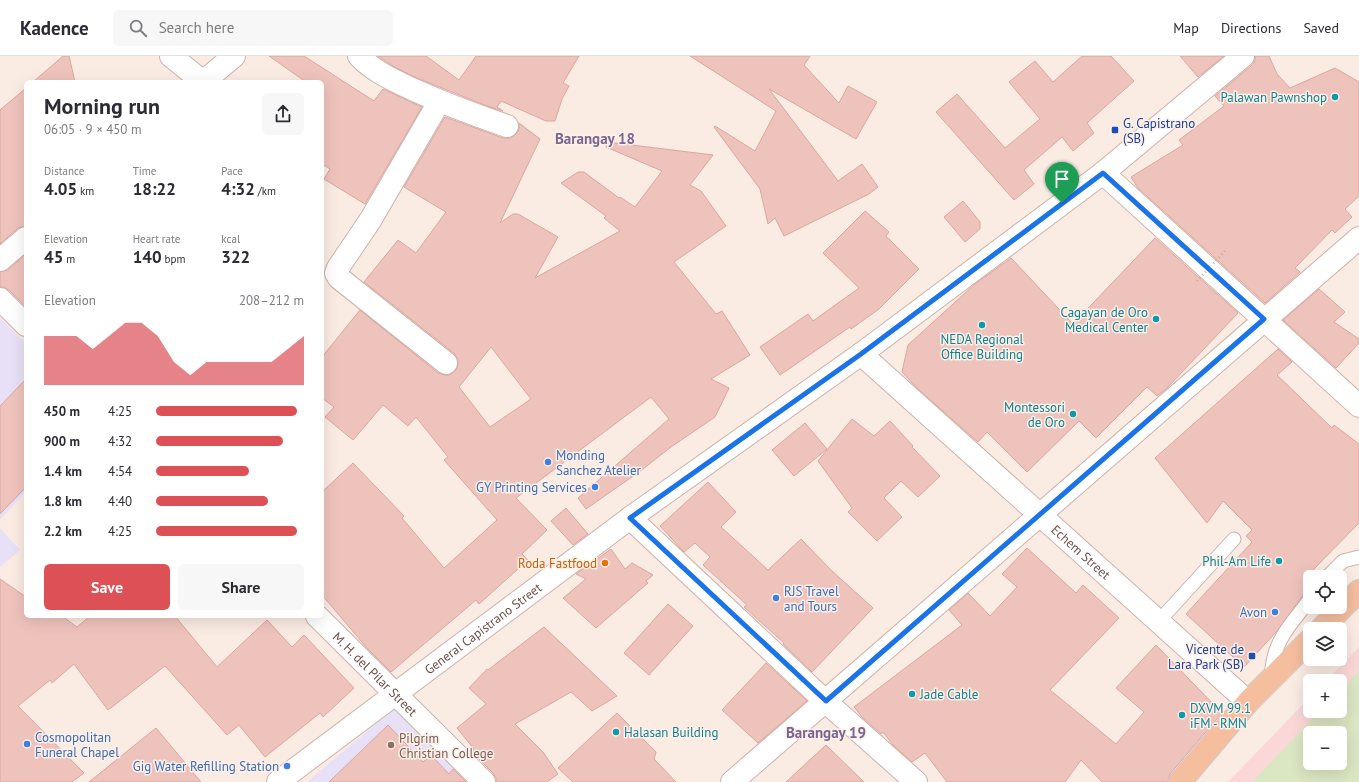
<!DOCTYPE html>
<html lang="en">
<head>
<meta charset="utf-8">
<style>
	:root { --surface:#fff; --page:#f7f7f7; --text:#2b2b33; --muted:#7c7c81; --line:#e1e1e2; --accent:#dc5056 }
	body { margin:0; font-family:"PT Sans",sans-serif; background:var(--page); color:var(--text); height:100vh; display:flex; flex-direction:column; font-size:15px; white-space:nowrap }
	* { box-sizing:border-box; margin:0 }
	p { font-size:13px; color:var(--muted) }
	.icon { flex:none; width:22px; height:22px; fill:none; stroke:currentColor; stroke-width:2; stroke-linecap:round; stroke-linejoin:round }
	.map { position:relative; flex:1; overflow:hidden }
	.sheet { position:absolute; left:24px; top:24px; width:300px; height:538px; display:flex; flex-direction:column; background:var(--surface); border-radius:6px; box-shadow:0 4px 16px #0002 }
	.sheet>* { flex:none }
	.tools { position:absolute; left:1303px; top:514px; display:grid; gap:8px }
	.tools a { display:grid; place-items:center; width:44px; height:44px; border-radius:6px; background:var(--surface); box-shadow:0 4px 16px #0002; font-size:20px }
	.pin { position:absolute; display:grid; place-items:center; width:34px; height:34px; color:#fff; margin:-41px -17px; border-radius:50% 50% 50% 0; rotate:-45deg; box-shadow:0 0 4px #0007 }
	.pin .icon { rotate:45deg }
	.round { display:grid; place-items:center; flex:none; width:42px; height:42px; border-radius:6px; background:var(--page) }
	.headline { display:flex; align-items:center; justify-content:space-between; height:68px; padding:0 20px }
	h1 { font-size:22px; font-weight:700; line-height:30px }
	.metrics { display:grid; grid-template-columns:repeat(3,1fr); gap:6px; height:68px; padding:4px 20px }
	.metrics div { display:grid; align-content:center }
	.metrics b { font-size:17px; font-weight:700 }
	.metrics small { font-size:11px; font-weight:400 }
	.metrics p { font-size:11px }
	.chart { height:112px; padding:8px 20px }
	.chart p { display:flex; justify-content:space-between }
	.chart svg { width:100%; height:72px; margin-top:4px; fill:var(--accent); opacity:.7 }
	.primary-button { display:flex; gap:8px; margin-top:auto; padding:8px 20px }
	.primary-button a { flex:1; height:46px; border-radius:6px; background:var(--accent); color:#fff; font-size:16px; font-weight:700; line-height:46px; text-align:center }
	.primary-button a+a { background:var(--page); color:var(--text) }
	ul { padding:0 20px; list-style:none; font-size:13px }
	li { display:grid; grid-template-columns:64px 48px 1fr; align-items:center; height:30px }
	li i { height:10px; border-radius:5px; background:var(--accent) }
	header { display:flex; align-items:center; gap:24px; box-sizing:border-box; height:56px; padding:0 20px; background:var(--surface); border-bottom:1px solid var(--line) }
	header strong { font-size:19px }
	nav { display:flex; gap:22px; margin-inline-start:auto; font-size:14px }
	.search { width:280px; height:36px; background:var(--page); display:flex; align-items:center; gap:10px; box-sizing:border-box; padding:0 14px; border-radius:6px; color:var(--muted); font-size:15px }
	.map>svg:first-child { display:block }
</style>
</head>
<body>
<header>
<strong>Kadence</strong>
<div class="search"><svg class="icon" aria-label="search" viewBox="0 0 24 24"><circle cx="10" cy="10" r="6"/><path d="M15 15l6 6"/></svg>Search here</div>
<nav><a>Map</a><a>Directions</a><a>Saved</a></nav>
</header>
<div class="map">
<svg width="1359" height="726" viewBox="0 0 1359 726">
	<rect width="100%" height="100%" fill="#faebe3"/>
	<!-- commercial -->
	<path fill="#fad8d7" fill-rule="evenodd" d="M1359,591V726H1228L1310,641V655H1340V625H1326ZM1310,677H1340V707H1310Z"/>
	<!-- education -->
	<path fill="#e8e0f6" d="M0,262L26,288V435L0,464Z
		M0,472L20,494L0,511Z
		M395,652L467,726H307Z"/>
	<!-- green -->
	<path fill="#dbe6c2" fill-rule="evenodd" d="M1359,615V726H1252L1320,655H1340V635ZM1310,677H1340V707H1310Z"/>
	<!-- building -->
	<path fill="#eec3bc" stroke="#dfa59e" fill-rule="evenodd" d="M63,0H69L75,26H33Z
		M269,0H304L374,45L383,33L422,51L365,148L324,123L330,113L322,108V26H306Z
		M378,0H426L459,24L476,0H579L563,27L569,30L562,43L555,65H546L501,45L497,51L503,55L487,50L417,22L396,12Z
		M690,0H810L804,9L839,47L848,30L877,46L856,83L769,33L838,125L862,108L878,131L869,138L784,180L775,162L768,168L760,133L714,71L715,70L755,95L776,55Z
		M1082,0H1111L1134,25L1087,67L1094,77L1073,95L1062,81L1024,114L1034,128L1014,144L936,56L957,38L1005,92L1040,63L1009,26L1035,5L1053,26Z
		M1180,0H1224L1198,21Z
		M1255,0H1269L1277,18L1290,32L1335,12L1359,26V140L1345,153L1352,161L1335,177L1332,174L1295,212L1300,216L1265,247L1138,132L1131,121L1183,89L1179,84L1224,50L1215,40L1251,10L1255,5Z
		M26,32V170L18,172L0,188V54Z
		M445,61L503,82H510L515,79L519,74V67L540,83L500,167L513,158H518L558,181L535,222L620,175L604,162L606,160L561,127L578,116H584L619,142L620,141L635,151L662,115L606,91L607,86L713,99L690,129L701,135L726,170L674,206L716,258L722,255L750,299L711,323L729,332L715,361L671,391L639,416L586,453L578,442L669,363L651,341L516,442L547,474L522,498L528,504L479,548L476,544L391,616L367,592L322,539V436L353,407L404,460L402,462L444,512L497,464L444,404L448,401L416,361L408,370L383,349L353,384L325,361L334,351L322,342V301L360,254L438,317L444,319H450L456,314L458,309V303L454,297L364,226L398,184L416,197L446,156L404,131ZM491,291L531,343L490,371L459,331Z
		M963,145L980,166V173L965,186L944,161Z
		M865,155L889,176L886,180L919,213L879,253L851,273L850,271L780,319L760,291L808,258L813,265L859,232L823,197Z
		M1155,182L1238,257L1167,332L1157,340L1147,331L1096,382L1079,365L1027,416L987,376L978,386L919,334L902,316L908,289L975,228L1011,202L1073,268Z
		M26,198V251L9,234L4,231H0V216L8,214Z
		M1319,233L1345,256L1334,266L1359,283V287L1336,312L1283,264Z
		M1278,293L1292,306L1277,319L1332,372L1334,369L1359,388V467L1310,517V535L1304,538L1277,575L1244,611L1186,558L1252,486L1246,480L1252,474L1223,445L1207,467L1155,402Z
		M26,323V431L0,458V350Z
		M852,363L874,380L890,365L913,390L912,391L940,420L918,441L901,425L884,442L902,461L877,485L848,456L852,452L818,405Z
		M805,367L827,393L794,420L772,394Z
		M708,426L736,456L721,471L768,514L801,483L831,514L873,552L812,616L783,588L784,587L744,551L747,549L703,509L710,501L695,487L684,496L660,470Z
		M566,452L588,478L573,489L551,465Z
		M1027,492L1076,537L1083,529L1119,562L1050,634L1116,688L1144,656L1116,632L1156,589L1222,657L1170,718L1168,726H1102L1081,704L1065,726H947L925,697L912,706L893,689L883,676L881,678L862,661L854,651L962,569L949,554L968,537L990,560L1017,531L1002,518Z
		M611,493L625,513L632,507L653,519L646,525L648,527L596,572L563,542L586,523L576,518Z
		M0,523L26,541V560H62L77,571L90,560H175L217,611L267,564L292,591L304,579L354,632L323,661L320,657L265,701L239,669L227,679L165,610L108,654L74,608L52,627L50,624L18,650L84,717L72,726H0Z
		M668,548L693,570L649,619L624,597Z
		M544,571L617,640L592,655L571,636L515,668L543,696L558,718L547,726H496V722L493,717L472,696L474,693L457,672L486,648L469,632L487,613L488,614Z
		M766,607L807,645L758,687L722,654Z
		M617,657L656,696L654,703L676,726H573L558,712Z
		M388,669L423,706L431,699L449,718L453,713L466,726H329Z
		M156,672L201,726H89Z
		M826,689L864,726H786Z"/>
	<g fill="none" stroke-linecap="round" stroke-linejoin="round">
		<!-- lane casing -->
		<g stroke="#cdb3ad" stroke-width="15">
			<path id="lane" d="M1327,521L1343,505L1359,501
				M1159,565L1234,483
				M1271,623C1272,615 1272,608 1274,601C1279,579 1297,561 1310,543"/>
		</g>
		<!-- street casing -->
		<g stroke="#cdb3ad" stroke-width="24">
			<g id="street">
				<path d="M171,0L203,26"/>
				<path d="M359,0C373,15 393,24 412,33C443,47 475,59 507,70"/>
				<path d="M203,26L234,0"/>
				<path d="M439,46L371,163L338,212L336,217L339,222L446,307"/>
				<path d="M1103,117L1359,350"/>
				<path d="M0,204L26,182"/>
				<path d="M0,243L26,269"/>
				<path id="s1" d="M861,298L1248,646"/>
				<path id="s2" d="M317,560L484,726"/>
			</g>
		</g>
		<!-- secondary casing -->
		<g stroke="#cfb1ab" stroke-width="24">
			<g id="secondary">
				<path d="M630,462L825,645L916,726"/>
				<path id="s3" d="M278,726L630,462L861,298L1103,117L1243,0"/>
				<path d="M732,726L1359,182"/>
			</g>
		</g>
		<!-- primary casing -->
		<g stroke="#d4cac9" stroke-width="24">
			<path id="primary" d="M1321,573L1359,535
				M1180,726L1248,646L1310,584"/>
		</g>
		<!-- lane -->
		<use href="#lane" stroke="#fff" stroke-width="13"/>
		<!-- street -->
		<use href="#street" stroke="#fff" stroke-width="22"/>
		<!-- secondary -->
		<use href="#secondary" stroke="#fff" stroke-width="22"/>
		<!-- primary -->
		<use href="#primary" stroke="#f5be9f" stroke-width="22"/>
		<!-- path-bridge -->
		<path stroke="#d2a6a0" stroke-width="2.5" stroke-dasharray="1 3" stroke-linecap="butt" d="M1197,225L1225,195"/>
	</g>
	<g fill="none" stroke-linecap="round" stroke-linejoin="round">
		<!-- route casing -->
		<g stroke="#fff" stroke-width="8">
			<path id="route" d="M1103,117L1264,263L826,645L630,462L861,298Z"/>
		</g>
		<!-- route -->
		<use href="#route" stroke="#1a73e8" stroke-width="5"/>
	</g>
	<!-- markers -->
	<g fill="#0f9aa8" stroke="#feefe8" stroke-width="1.5">
		<circle cx="1335" cy="41" r="4"/>
		<circle cx="1156" cy="263" r="4"/>
		<circle cx="982" cy="269" r="4"/>
		<circle cx="1073" cy="358" r="4"/>
		<circle cx="1279" cy="505" r="4"/>
		<circle cx="912" cy="638" r="4"/>
		<circle cx="1182" cy="659" r="4"/>
		<circle cx="616" cy="676" r="4"/>
	</g>
	<g fill="#1a4fb4" stroke="#feefe8" stroke-width="1.5">
		<rect x="1111" y="70" width="8" height="8" rx="2"/>
		<rect x="1248" y="596" width="8" height="8" rx="2"/>
	</g>
	<g fill="#3f7fe0" stroke="#feefe8" stroke-width="1.5">
		<circle cx="548" cy="406" r="4"/>
		<circle cx="595" cy="431" r="4"/>
		<circle cx="776" cy="542" r="4"/>
		<circle cx="1275" cy="556" r="4"/>
		<circle cx="27" cy="688" r="4"/>
		<circle cx="287" cy="710" r="4"/>
	</g>
	<circle fill="#e8710a" stroke="#feefe8" stroke-width="1.5" cx="605" cy="507" r="4"/>
	<circle fill="#8d6e63" stroke="#feefe8" stroke-width="1.5" cx="391" cy="689" r="4"/>
	<g text-anchor="middle" dominant-baseline="central" stroke-width="3" stroke-linejoin="round" paint-order="stroke">
		<!-- culture labels -->
		<g font-size="13" fill="#0d838f" stroke="#feefe8" text-anchor="end">
			<text x="1327" y="41">Palawan Pawnshop</text>
			<text x="1148" y="256">Cagayan de Oro<tspan x="1148" dy="15">Medical Center</tspan></text>
			<text x="982" y="283" text-anchor="middle">NEDA Regional<tspan x="982" dy="15">Office Building</tspan></text>
			<text x="1065" y="351">Montessori<tspan x="1065" dy="15">de Oro</tspan></text>
			<text x="1271" y="505">Phil-Am Life</text>
			<text x="920" y="638" text-anchor="start">Jade Cable</text>
			<text x="1190" y="652" text-anchor="start">DXVM 99.1<tspan x="1190" dy="15">iFM - RMN</tspan></text>
			<text x="624" y="676" text-anchor="start">Halasan Building</text>
		</g>
		<!-- transit labels -->
		<g font-size="13" fill="#164399" stroke="#feefe8" text-anchor="start">
			<text x="1123" y="67">G. Capistrano<tspan x="1123" dy="15">(SB)</tspan></text>
			<text x="1244" y="593" text-anchor="end">Vicente de<tspan x="1244" dy="15">Lara Park (SB)</tspan></text>
		</g>
		<!-- shop labels -->
		<g font-size="13" fill="#366cbe" stroke="#feefe8" text-anchor="start">
			<text x="556" y="399">Monding<tspan x="556" dy="15">Sanchez Atelier</tspan></text>
			<text x="587" y="431" text-anchor="end">GY Printing Services</text>
			<text x="784" y="535">RJS Travel<tspan x="784" dy="15">and Tours</tspan></text>
			<text x="1267" y="556" text-anchor="end">Avon</text>
			<text x="35" y="681">Cosmopolitan<tspan x="35" dy="15">Funeral Chapel</tspan></text>
			<text x="279" y="710" text-anchor="end">Gig Water Refilling Station</text>
		</g>
		<!-- street labels -->
		<g font-size="13" fill="#704e4b" stroke="#feefe8">
			<text stroke="none"><textPath href="#s1" startOffset="296">Echem Street</textPath></text>
			<text stroke="none"><textPath href="#s3" startOffset="256">General Capistrano Street</textPath></text>
			<text stroke="none"><textPath href="#s2" startOffset="82">M. H. del Pilar Street</textPath></text>
		</g>
		<!-- food labels -->
		<g font-size="13" fill="#c56008" stroke="#feefe8" text-anchor="end">
			<text x="597" y="507">Roda Fastfood</text>
		</g>
		<!-- education labels -->
		<g font-size="13" fill="#785e54" stroke="#feefe8" text-anchor="start">
			<text x="399" y="682">Pilgrim<tspan x="399" dy="15">Christian College</tspan></text>
		</g>
		<!-- quarter labels -->
		<g font-size="15" font-weight="bold" fill="#786793" stroke="#feefe8">
			<text x="595" y="82">Barangay 18</text>
			<text x="826" y="676">Barangay 19</text>
		</g>
	</g>
</svg>
<div class="tools">
<a><svg class="icon" aria-label="locate" viewBox="0 0 24 24"><circle cx="12" cy="12" r="6"/><path d="M12 2v4M12 18v4M2 12h4M18 12h4"/></svg></a>
<a><svg class="icon" aria-label="layers" viewBox="0 0 24 24"><path d="M12 4l9 5-9 5-9-5zM3 14l9 5 9-5"/></svg></a>
<a>+</a>
<a>−</a>
</div>
<div class="pin" style="left:1062px;top:147px;background:#1e9e55"><svg class="icon" aria-label="arrive" viewBox="0 0 24 24"><path d="M6 21V4h12l-3 4 3 4H6"/></svg></div>
<section class="sheet">
<div class="headline"><div><h1>Morning run</h1><p>06:05 · 9 × 450 m</p></div><a class="round"><svg class="icon" aria-label="share" viewBox="0 0 24 24"><path d="M12 15V3M7 8l5-5 5 5M5 13v7h14v-7"/></svg></a></div>
<div class="metrics">
<div><p>Distance</p><b>4.05<small> km</small></b></div>
<div><p>Time</p><b>18:22</b></div>
<div><p>Pace</p><b>4:32<small> /km</small></b></div>
</div>
<div class="metrics">
<div><p>Elevation</p><b>45<small> m</small></b></div>
<div><p>Heart rate</p><b>140<small> bpm</small></b></div>
<div><p>kcal</p><b>322</b></div>
</div>
<div class="chart"><p><span>Elevation</span>208–212 m</p>
<svg viewBox="0 0 160 44" preserveAspectRatio="none"><path d="M0 44V14L10 14L20 14L30 22L40 14L50 6L60 6L70 14L80 30L90 38L100 30L110 30L120 30L130 30L140 30L150 22L160 14V44z"/></svg>
</div>
<ul>
<li><b>450 m</b>4:25<i style="width:95%"></i></li>
<li><b>900 m</b>4:32<i style="width:86%"></i></li>
<li><b>1.4 km</b>4:54<i style="width:63%"></i></li>
<li><b>1.8 km</b>4:40<i style="width:76%"></i></li>
<li><b>2.2 km</b>4:25<i style="width:95%"></i></li>
</ul>
<div class="primary-button"><a>Save</a><a>Share</a></div>
</section>
</div>
</body>
</html>
